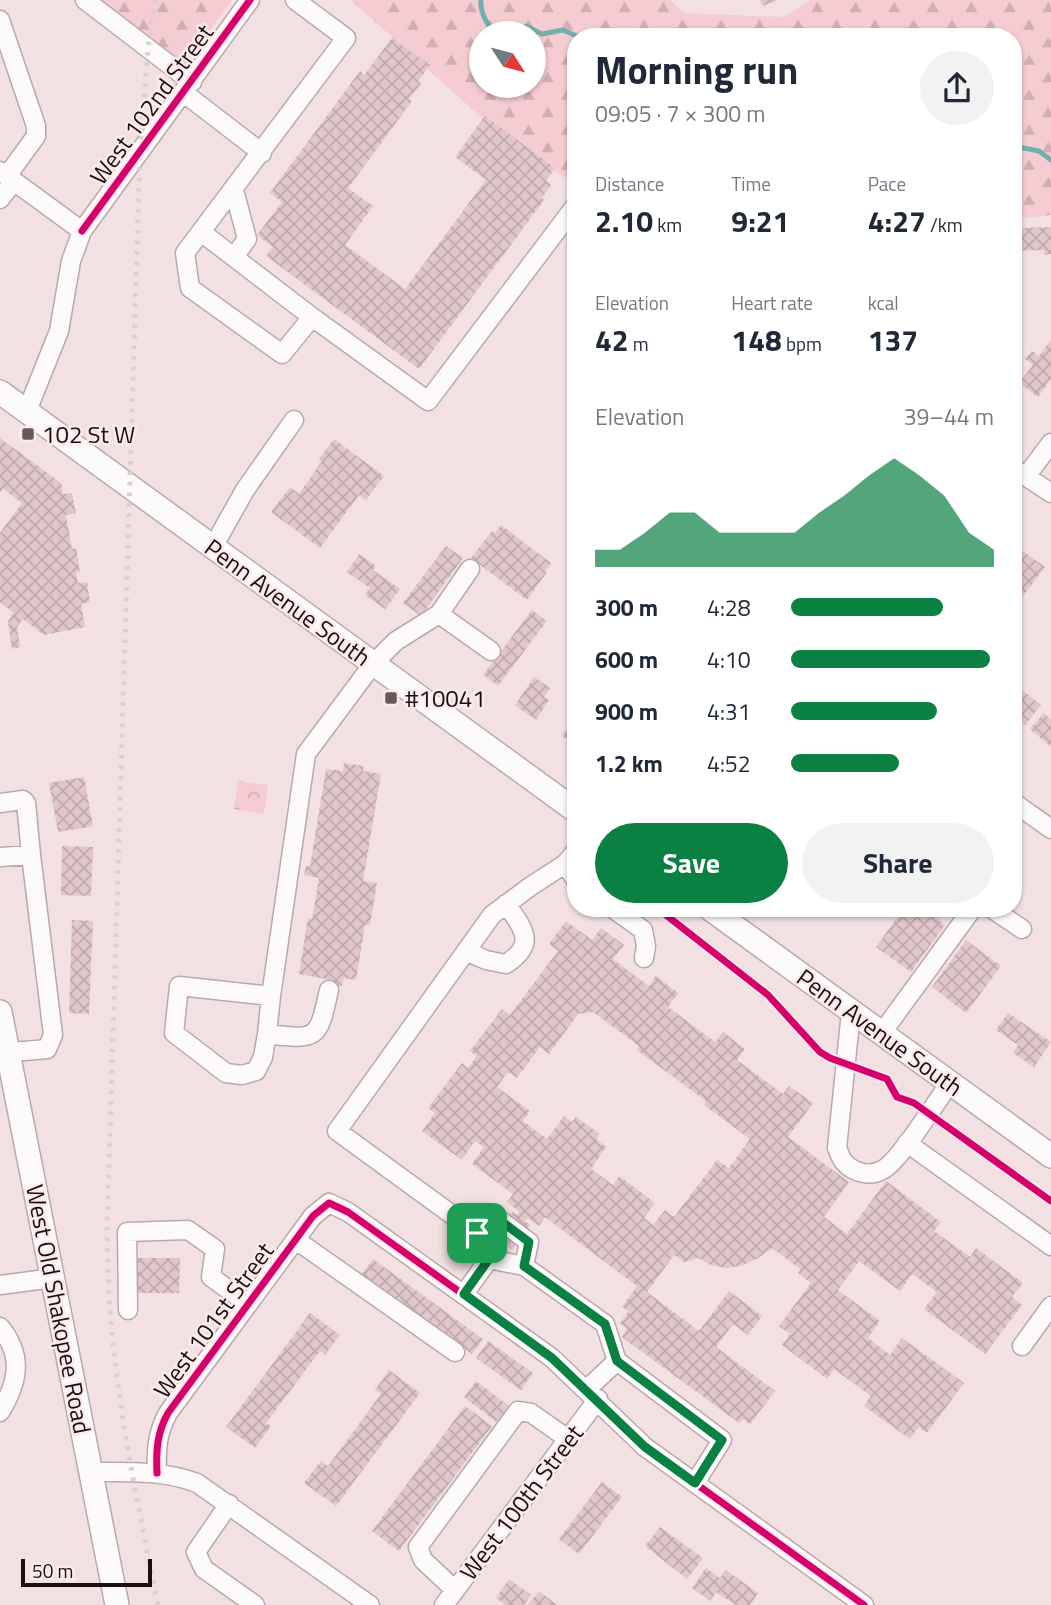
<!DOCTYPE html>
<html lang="en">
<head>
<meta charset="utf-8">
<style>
	:root { --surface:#fff; --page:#f2f2f3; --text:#1f2937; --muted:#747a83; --accent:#0b8043 }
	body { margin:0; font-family:"Titillium Web",sans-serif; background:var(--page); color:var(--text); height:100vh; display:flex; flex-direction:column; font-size:26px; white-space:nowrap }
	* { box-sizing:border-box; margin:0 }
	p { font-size:23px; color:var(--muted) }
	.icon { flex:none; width:38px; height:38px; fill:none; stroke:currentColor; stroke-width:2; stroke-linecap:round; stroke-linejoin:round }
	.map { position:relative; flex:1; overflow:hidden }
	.sheet { position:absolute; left:567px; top:28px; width:455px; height:889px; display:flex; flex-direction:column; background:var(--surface); border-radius:28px; box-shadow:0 2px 5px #0004 }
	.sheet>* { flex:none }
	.needle { width:46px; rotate:126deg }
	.buttons { position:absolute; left:469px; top:21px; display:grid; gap:14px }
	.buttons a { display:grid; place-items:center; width:77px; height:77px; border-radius:50%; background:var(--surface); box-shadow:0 2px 5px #0004; font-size:35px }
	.scale { position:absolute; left:21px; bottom:18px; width:131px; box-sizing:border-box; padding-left:7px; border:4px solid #1d0f11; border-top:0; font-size:19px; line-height:24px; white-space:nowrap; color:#1d0f11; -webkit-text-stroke:5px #fceaed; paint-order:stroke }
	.pin { position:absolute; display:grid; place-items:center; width:60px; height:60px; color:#fff; margin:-30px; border-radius:14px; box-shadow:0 4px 10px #0006 }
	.round { display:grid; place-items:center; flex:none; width:74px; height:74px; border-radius:37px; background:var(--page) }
	.summary { display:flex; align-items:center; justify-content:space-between; height:119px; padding:0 28px }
	h1 { font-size:38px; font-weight:700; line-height:52px }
	.figures { display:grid; grid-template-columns:repeat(3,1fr); gap:10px; height:119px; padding:7px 28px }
	.figures div { display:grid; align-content:center }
	.figures b { font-size:30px; font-weight:700 }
	.figures small { font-size:19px; font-weight:400 }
	.figures p { font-size:19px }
	.chart { height:196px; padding:14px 28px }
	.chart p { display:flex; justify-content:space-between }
	.chart svg { width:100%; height:126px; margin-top:7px; fill:var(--accent); opacity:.7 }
	.action { display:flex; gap:14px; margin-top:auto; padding:14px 28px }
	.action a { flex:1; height:80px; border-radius:42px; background:var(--accent); color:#fff; font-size:28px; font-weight:700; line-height:80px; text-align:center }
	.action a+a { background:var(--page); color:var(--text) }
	ul { padding:0 28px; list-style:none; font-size:23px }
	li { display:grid; grid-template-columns:112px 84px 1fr; align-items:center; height:52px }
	li i { height:18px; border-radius:9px; background:var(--accent) }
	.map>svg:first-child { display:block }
</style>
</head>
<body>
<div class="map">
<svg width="1051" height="1605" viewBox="0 0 1051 1605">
	<defs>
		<pattern id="forest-firs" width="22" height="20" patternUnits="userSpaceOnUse" patternTransform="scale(1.75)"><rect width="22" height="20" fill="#f5ccd1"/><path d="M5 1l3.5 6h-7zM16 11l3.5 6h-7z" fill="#d2aeb2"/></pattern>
		<pattern id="park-crowns" width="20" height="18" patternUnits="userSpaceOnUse" patternTransform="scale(1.75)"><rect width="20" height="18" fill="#f5ccd1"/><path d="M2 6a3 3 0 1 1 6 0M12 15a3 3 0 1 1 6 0" fill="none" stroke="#d2aeb2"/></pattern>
		<pattern id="building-cross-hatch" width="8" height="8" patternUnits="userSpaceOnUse" patternTransform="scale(1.75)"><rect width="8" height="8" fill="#e1c7cb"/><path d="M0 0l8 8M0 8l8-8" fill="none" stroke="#c1aaad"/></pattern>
	</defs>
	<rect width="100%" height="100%" fill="#f3e0e3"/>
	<!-- forest -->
	<path fill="url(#forest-firs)" fill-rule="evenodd" d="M80,0H232L180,72Z
		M351,0H670L685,13L784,17L810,0H1051V215L1013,219V37H576V184L510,143ZM481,33H534V86H481Z"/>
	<!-- park -->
	<path fill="url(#park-crowns)" d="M238,781L268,785L264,814L234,809Z"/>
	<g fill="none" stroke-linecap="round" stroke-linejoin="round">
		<!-- stream -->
		<path stroke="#71b0ac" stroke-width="5" d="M481,0C480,12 487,26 496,33
			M518,33L526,26L542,34L563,30L579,37
			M1013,146L1039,151L1051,160"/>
	</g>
	<!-- building -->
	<path fill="url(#building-cross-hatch)" fill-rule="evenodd" d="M760,0H778L763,6Z
		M392,38L430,65L418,81L421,84L409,99L412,101L348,188L373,206L345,245L405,289L486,180L455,157L485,116L555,168L546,181L551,185L542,198L544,200L419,369L266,256L273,247L257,235L282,202L270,193L360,71L364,75Z
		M1051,227V254L1044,255V250L1013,251V228Z
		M1051,340V379L1038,397L1019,383L1033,365L1025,359L1032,351L1039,356Z
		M0,438L61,483L63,494L72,493L76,513L66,515L72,549L76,548L80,572H76L78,583L87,582L90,602L81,604L85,627L44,635L23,619L17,627L20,647L12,649L8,621L14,613L0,602V533L22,503L3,489L0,492Z
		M334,439L384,476L366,500L359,495L320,548L271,512L290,487L299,494L322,461L319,459Z
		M501,525L551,563L545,571L547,572L527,600L471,558L492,531L495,533Z
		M1013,544L1045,567L1020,600L1013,595V577L1016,574L1013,572Z
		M446,546L463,558L421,616L403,603Z
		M359,554L376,566L373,570L400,589L385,609L365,595L370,588L347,572Z
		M532,610L547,621L498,686L483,675Z
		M534,677L550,688L544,697L549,700L536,720L515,705Z
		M1013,683L1041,705L1025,725L1013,716Z
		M1044,713L1051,720V747L1030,729Z
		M576,716V746L562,736Z
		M344,763L364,766L363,771L381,774L363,881L377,883L370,925H365L356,980L344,978L342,986L325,983L326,979L299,974L308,918L312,919L319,878L304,875L306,866L310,867L326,769L343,771Z
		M84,777L93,826L58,832L49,783Z
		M62,846L93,847L91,896L61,895Z
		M904,908H923L945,925L911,972L876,947Z
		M72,920L93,921L89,1014L69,1013Z
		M566,921L592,940L601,928L624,945L613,959L649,986L656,976L678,993L668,1007L715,1042L723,1032L745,1049L737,1060L783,1094L789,1086L813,1103L788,1137L849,1182L824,1217L847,1234L886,1181L941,1222L934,1231L970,1257L976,1248L1023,1283L1012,1297L1022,1305L985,1354L924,1309L937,1292L912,1274L900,1291L859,1261L838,1290L880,1321L868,1338L890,1355L902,1338L964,1383L927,1433L919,1427L910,1439L864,1406L871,1396L834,1369L827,1379L782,1345L790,1334L779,1326L811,1283L798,1273L800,1269L772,1248L758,1258L741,1266L726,1268L711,1265L698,1258L684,1262L674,1255L647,1292L699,1331L729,1291L762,1316L748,1335L733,1324L716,1347L775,1391L750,1424L743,1419L739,1423L622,1337L627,1329L620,1323L629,1311L622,1307L637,1286L545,1217L539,1226L528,1218L525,1221L530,1225L512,1250L494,1236L512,1212L517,1215L520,1212L507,1202L513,1194L472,1164L484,1147L475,1141L462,1160L422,1131L435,1113L428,1108L462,1063L468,1068L477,1056L470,1051L502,1009L510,1015L558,951L549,944ZM593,1012L639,1046L637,1050L706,1101L704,1105L750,1139L729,1168L717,1160L674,1217L665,1210L653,1225L644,1218L655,1203L619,1176L613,1185L591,1169L606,1147L596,1139L600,1134L576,1117L572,1122L564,1116L547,1139L523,1121L530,1111L497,1087L508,1072L517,1078L540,1047L549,1054L578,1014Z
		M966,940L1001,966L966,1013L932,987Z
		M1008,1013L1051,1042L1034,1067L1013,1053L1018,1045L996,1030Z
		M137,1258H180L179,1293H136Z
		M373,1259L483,1339L472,1354L362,1274Z
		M310,1313L340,1335L325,1355L320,1351L266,1423L271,1426L255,1448L226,1427Z
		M488,1341L533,1373L521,1390L476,1358Z
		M389,1370L420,1393L336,1506L304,1483L321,1461L328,1466L381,1394L375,1390Z
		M476,1381L509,1406L496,1422L464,1397Z
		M465,1406L492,1426L399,1551L372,1531Z
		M602,1482L622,1497L579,1554L559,1539Z
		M660,1527L703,1558L687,1579L645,1546Z
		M706,1568L720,1578L726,1570L758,1593L750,1605H735L716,1592L710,1601L692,1588Z
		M509,1579L531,1595L524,1605H505L496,1598Z
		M539,1591L557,1605H528Z"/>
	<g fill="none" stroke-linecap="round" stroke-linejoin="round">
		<!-- minor casing -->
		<g stroke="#b9a9ab" stroke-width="21">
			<path id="minor" d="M85,0L192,82
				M295,0L346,38L185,253L190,288L282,354L312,317L428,401L576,205
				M0,20L36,126V136L7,176
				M184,93L262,153
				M0,171L82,231
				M0,199L14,181
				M201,232L312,317
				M234,257L247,239L234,190
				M27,411L59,331L71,261L82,231L250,0
				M1013,468L1051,493
				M1027,475L1051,443
				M213,547L245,490L294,420
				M439,614L491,651
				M1013,802L1051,829
				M0,803L23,800L26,803L31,855
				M0,857L31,855L53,1035L47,1049L0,1053
				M565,864L576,880
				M612,908L643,930L646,946L644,958
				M991,908L1022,929
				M466,951L486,960L506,964C537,944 524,929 506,904
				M271,996L267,1034C318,1040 318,1040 329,990
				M851,1012L837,1148C839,1152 841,1159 844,1162C854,1174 872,1177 884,1169C900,1160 936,1102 950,1083
				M267,1034L263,1057L256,1071L242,1075L226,1073L174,1033L179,986L271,996L306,754L373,664L396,641L439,614L470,569
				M881,1034L973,908
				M907,1143L1051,1246
				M477,1233L489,1222L501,1221L529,1242L524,1266
				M296,1240L455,1352
				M489,1259L524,1266L605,1324L617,1361L722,1440L695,1483
				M0,1285L53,1278
				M464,1294L489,1259L477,1233L337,1131L492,915L531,886L565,864L576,851
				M128,1310L127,1232L188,1230L215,1249L211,1277L248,1304
				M0,1327C24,1356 18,1383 0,1412
				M1022,1346L1051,1306
				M587,1389L617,1361
				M91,1472C128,1472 163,1470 197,1483L370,1605
				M157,1473C156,1450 157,1433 168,1413L313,1216L329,1203L348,1212L552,1358L645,1447L864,1605
				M229,1504L196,1552L204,1569L255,1605
				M455,1590L423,1560L418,1547L518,1411L531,1413L568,1439
				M444,1605L598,1399"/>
		</g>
		<!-- major casing -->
		<g stroke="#b9a9ab" stroke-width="26">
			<path id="major" d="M0,392L576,811
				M709,908L1051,1156
				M0,1012L117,1605"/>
		</g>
		<!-- minor -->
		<use href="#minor" stroke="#fdfafb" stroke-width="18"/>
		<!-- major -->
		<use href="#major" stroke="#fdfafb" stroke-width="23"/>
		<!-- rail -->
		<path stroke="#d7d1d2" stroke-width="5" stroke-dasharray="3.5 7" stroke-linecap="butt" d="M155,0L148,48L140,151L107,1230C108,1260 108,1291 111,1321C119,1416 139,1511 158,1605"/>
		<!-- cycleway casing -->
		<g stroke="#fceaed" stroke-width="11">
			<path id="cycleway" d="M82,231L250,0
				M657,908L768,995L820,1052L830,1058L887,1079L897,1097L914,1103L928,1113L1051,1201
				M157,1473C156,1450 157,1433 168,1413L313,1216L329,1203L348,1212L552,1358L645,1447L864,1605"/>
		</g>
		<!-- cycleway -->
		<use href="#cycleway" stroke="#d6006c" stroke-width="7"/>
	</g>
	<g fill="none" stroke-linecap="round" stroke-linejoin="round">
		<!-- route casing -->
		<g stroke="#fff" stroke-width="14">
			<path id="route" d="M501,1221L529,1242L524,1266L605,1324L617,1361L722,1440L695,1483L645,1447L552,1358L464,1294L489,1259L477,1233L489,1222Z"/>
		</g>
		<!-- route -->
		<use href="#route" stroke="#0b8043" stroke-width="9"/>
	</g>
	<!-- markers -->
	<g fill="#68585a" stroke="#fceaed" stroke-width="2.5">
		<rect x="21" y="427" width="14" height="14" rx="3.5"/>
		<rect x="384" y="691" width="14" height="14" rx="3.5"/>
	</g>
	<g text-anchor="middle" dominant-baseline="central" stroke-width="5" stroke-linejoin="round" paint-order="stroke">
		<!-- street labels -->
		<g font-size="24" fill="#1d0f11" stroke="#fceaed">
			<text transform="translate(151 104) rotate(-54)">West 102nd Street</text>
			<text transform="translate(288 602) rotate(36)">Penn Avenue South</text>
			<text transform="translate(880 1032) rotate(36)">Penn Avenue South</text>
			<text transform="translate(59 1309) rotate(79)">West Old Shakopee Road</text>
			<text transform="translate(213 1320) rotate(-54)">West 101st Street</text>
			<text transform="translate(521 1502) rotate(-53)">West 100th Street</text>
		</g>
		<!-- poi labels -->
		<g font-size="24" fill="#1d0f11" stroke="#fceaed" text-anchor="start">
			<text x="42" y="434">102 St W</text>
			<text x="405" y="698">#10041</text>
		</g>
	</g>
</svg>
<div class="buttons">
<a><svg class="needle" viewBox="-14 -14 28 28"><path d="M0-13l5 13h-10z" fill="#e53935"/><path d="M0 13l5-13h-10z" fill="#747a83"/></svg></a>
</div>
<div class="scale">50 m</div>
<div class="pin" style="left:477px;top:1233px;background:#1e9e55"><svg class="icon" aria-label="arrive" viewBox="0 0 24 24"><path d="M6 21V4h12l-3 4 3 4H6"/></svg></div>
<section class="sheet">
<div class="summary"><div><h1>Morning run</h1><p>09:05 · 7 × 300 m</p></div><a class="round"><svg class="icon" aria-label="share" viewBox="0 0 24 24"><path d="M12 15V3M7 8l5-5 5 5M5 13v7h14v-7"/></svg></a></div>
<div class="figures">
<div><p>Distance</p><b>2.10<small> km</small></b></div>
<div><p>Time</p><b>9:21</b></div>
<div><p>Pace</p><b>4:27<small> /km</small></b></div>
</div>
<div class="figures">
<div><p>Elevation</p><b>42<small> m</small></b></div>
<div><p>Heart rate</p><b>148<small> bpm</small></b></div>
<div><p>kcal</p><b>137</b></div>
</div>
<div class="chart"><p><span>Elevation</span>39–44 m</p>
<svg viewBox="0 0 160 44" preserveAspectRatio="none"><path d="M0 44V38L10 38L20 32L30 25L40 25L50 32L60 32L70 32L80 32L90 25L100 19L110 12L120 6L130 12L140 19L150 32L160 38V44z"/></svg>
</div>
<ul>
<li><b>300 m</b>4:28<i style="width:75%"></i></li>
<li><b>600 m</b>4:10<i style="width:98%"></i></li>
<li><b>900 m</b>4:31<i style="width:72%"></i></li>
<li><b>1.2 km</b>4:52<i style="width:53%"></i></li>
</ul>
<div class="action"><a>Save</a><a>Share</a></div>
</section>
</div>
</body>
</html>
